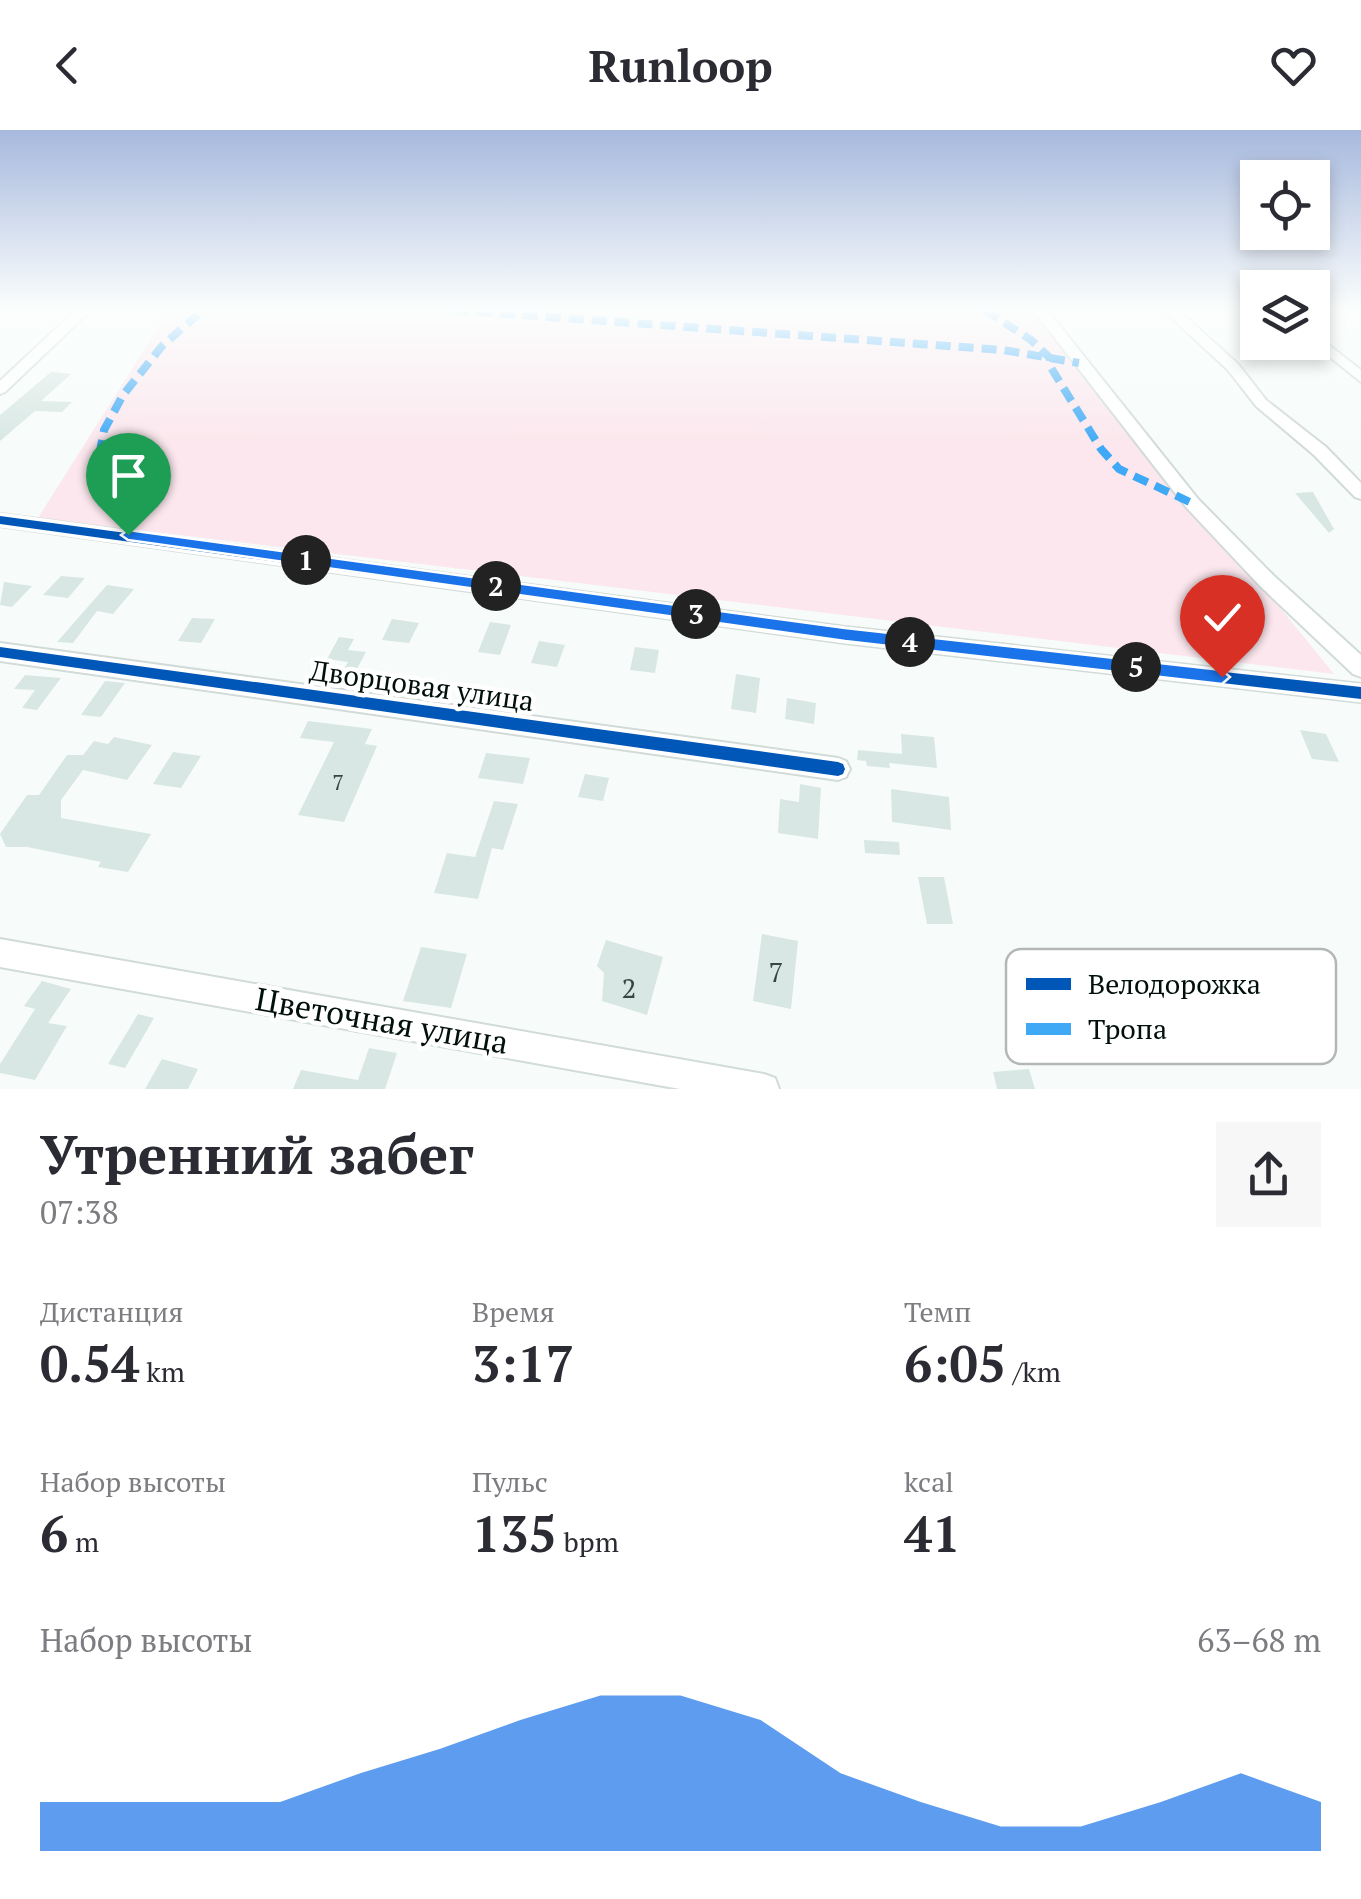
<!DOCTYPE html>
<html lang="ru">
<head>
<meta charset="utf-8">
<style>
	:root { --surface:#fff; --page:#f7f7f7; --text:#2b2b33; --muted:#7c7c81; --accent:#1a73e8 }
	body { margin:0; font-family:"PT Serif",serif; background:var(--page); color:var(--text); height:100vh; display:flex; flex-direction:column; font-size:38px; white-space:nowrap }
	* { box-sizing:border-box; margin:0 }
	p { font-size:32px; color:var(--muted) }
	.icon { flex:none; width:55px; height:55px; fill:none; stroke:currentColor; stroke-width:2; stroke-linecap:round; stroke-linejoin:round }
	.map { position:relative; height:959px; overflow:hidden }
	.panel { display:flex; flex-direction:column; background:var(--surface); flex:1 }
	.panel>* { flex:none }
	.controls { position:absolute; left:1240px; top:30px; display:grid; gap:20px }
	.controls a { display:grid; place-items:center; width:90px; height:90px; border-radius:0px; background:var(--surface); box-shadow:0 5px 15px #0003; font-size:50px }
	.pin { position:absolute; display:grid; place-items:center; width:85px; height:85px; color:#fff; margin:-102px -42px; border-radius:50% 50% 50% 0; rotate:-45deg; box-shadow:0 0 10px #0007 }
	.pin .icon { rotate:45deg }
	.km { position:absolute; width:50px; height:50px; margin:-25px; border-radius:50%; background:#222; color:#fff; font-size:28px; line-height:50px; text-align:center }
	.round { display:grid; place-items:center; flex:none; width:105px; height:105px; border-radius:0px; background:var(--page) }
	.summary { display:flex; align-items:center; justify-content:space-between; height:170px; padding:0 40px }
	h1 { font-size:55px; font-weight:700; line-height:75px }
	.stats { display:grid; grid-template-columns:repeat(3,1fr); gap:15px; height:170px; padding:10px 40px }
	.stats div { display:grid; align-content:center }
	.stats b { font-size:50px; font-weight:700 }
	.stats small { font-size:28px; font-weight:400 }
	.stats p { font-size:28px }
	.chart { height:280px; padding:20px 40px }
	.chart p { display:flex; justify-content:space-between }
	.chart svg { width:100%; height:180px; margin-top:10px; fill:var(--accent); opacity:.7 }
	header { display:flex; justify-content:space-between; align-items:center; height:130px; padding:0 40px; background:var(--surface); font-size:45px; font-weight:700 }
	.map>svg:first-child { display:block }
</style>
</head>
<body>
<header><svg class="icon" aria-label="back" viewBox="0 0 24 24"><path d="M15 5l-7 7 7 7"/></svg>Runloop<svg class="icon" aria-label="heart" viewBox="0 0 24 24"><path d="M12 20l-8-8c-3-5 5-10 8-4 3-6 11-1 8 4z"/></svg></header>
<div class="map">
<svg width="1361" height="959" viewBox="0 0 1361 959">
	<rect width="100%" height="100%" fill="#f7fcfa"/>
	<!-- green -->
	<path fill="#fbe7ed" d="M169,180H1038L1334,544L38,388Z"/>
	<!-- building -->
	<path fill="#d8e7e3" d="M51,242L71,244L41,271L72,272L62,282L35,281L0,311V285Z
		M1313,362L1334,399L1329,403L1295,363Z
		M61,446L85,448L68,468L43,465Z
		M4,452L32,456L12,477L0,475Z
		M107,455L134,459L113,484L97,481L73,513L57,512Z
		M192,488L215,489L201,513L178,511Z
		M392,489L419,493L409,513L382,510Z
		M490,492L511,495L500,525L478,522Z
		M339,507L354,509L348,520L366,522L349,554L337,552L348,532L327,529Z
		M539,511L565,515L557,537L531,533Z
		M635,517L659,520L655,543L630,540Z
		M736,544L760,548L756,583L731,579Z
		M25,545L61,548L37,580L22,578L35,560L14,559Z
		M105,551L125,553L101,587L81,585Z
		M787,568L816,573L814,594L785,589Z
		M308,591L372,599L365,614L377,616L344,692L298,685L334,612L300,608Z
		M1300,600L1326,604L1339,632L1312,629Z
		M901,604L934,607L937,638L889,633L890,638L867,636L866,631L857,630L858,620L902,624Z
		M114,607L152,615L127,650L83,640L61,670V688L151,704L128,742L98,737L101,732L27,717H6L0,704L27,665H39L67,625H83L94,611L108,614Z
		M173,622L201,626L181,658L153,654Z
		M486,623L530,628L523,654L478,648Z
		M585,644L609,648L603,671L578,667Z
		M800,654L821,658L818,709L778,703L780,669L799,672Z
		M891,659L949,667L951,700L892,692Z
		M494,671L518,674L503,720L492,718L478,769L434,763L447,723L475,727Z
		M864,710L899,712L900,725L865,723Z
		M918,747H944L953,794H927Z
		M762,804L798,811L791,879L753,871Z
		M606,810L663,827L647,885L602,871L604,843L597,836Z
		M421,817L467,824L451,878L403,871Z
		M42,851L71,859L48,893L67,896L35,950L0,943V934L35,879L24,876Z
		M138,884L154,888L125,938L108,934Z
		M369,918L397,923L385,959H293L301,940L358,950Z
		M162,929L198,939L188,959H145Z
		M1029,939L1035,959H997L993,942Z"/>
	<g fill="none" stroke-linecap="round" stroke-linejoin="round">
		<!-- minor casing -->
		<g stroke="#d1dbd8" stroke-width="4">
			<path id="minor" d="M76,180H91L5,262L0,264V251Z
				M1033,180H1047L1198,369L1274,446L1361,525V547L1353,544L1260,456L1186,377Z
				M1163,180H1178L1238,234L1266,270L1326,317L1361,353V369L1355,367L1314,325L1256,276L1228,240Z
				M1312,202L1361,240V252L1311,212Z
				M0,384L845,497L1361,554V572L845,513L0,396Z
				M0,513L838,628L846,631L850,639L846,647L838,650L0,531Z
				M0,809L764,944L775,948L779,959H680L0,837Z"/>
		</g>
		<!-- minor -->
		<use href="#minor" fill="#fefffe" fill-rule="evenodd"/>
		<!-- quiet-far1 -->
		<path stroke="#3fa9f5" stroke-width="8" stroke-dasharray="15 8" stroke-linecap="butt" d="M454,180L1003,220L1079,233
			M985,180L1031,210L1050,228V236L1101,319L1119,339L1192,373
			M130,375L131,367L96,343L104,300L123,265L162,216L203,180"/>
		<!-- quiet -->
		<path stroke="#3fa9f5" stroke-width="10" stroke-dasharray="20 10" stroke-linecap="butt" d="M128,405L131,372"/>
		<!-- cycleway casing -->
		<g stroke="#fff" stroke-width="7">
			<path id="cycleway" d="M0,386L845,500L1361,557V569L845,510L0,394Z
				M0,517L838,632L843,634L845,639L843,644L838,646L0,527Z"/>
		</g>
		<!-- cycleway -->
		<use href="#cycleway" fill="#0057b8" fill-rule="evenodd"/>
	</g>
	<!-- sky -->
	<linearGradient id="sky" x2="0" y2="1"><stop stop-color="#a7b9dd"/><stop offset="0.57" stop-color="#fbfefd"/><stop offset="1" stop-color="#fbfefd" stop-opacity="0"/></linearGradient>
	<rect width="1361" height="315" fill="url(#sky)"/>
	<!-- route -->
	<path fill="#1a73e8" stroke="#fff" stroke-width="2.5" d="M128,400L845,498L1222,540L1230,547L1222,554L845,511L128,410L121,405Z"/>
	<g text-anchor="middle" dominant-baseline="central" stroke-width="9" stroke-linejoin="round" paint-order="stroke">
		<!-- number labels -->
		<g font-size="22" fill="#384642">
			<text x="338" y="651">7</text>
		</g>
		<!-- street labels -->
		<g font-size="28" fill="#02100c" stroke="#fff">
			<text transform="translate(422 555) rotate(8)">Дворцовая улица</text>
		</g>
		<!-- near-number labels -->
		<g font-size="28" fill="#384642">
			<text x="776" y="841">7</text>
			<text x="629" y="857">2</text>
		</g>
		<!-- near-street labels -->
		<g font-size="32" fill="#02100c" stroke="#fff">
			<text transform="translate(382 890) rotate(10)">Цветочная улица</text>
		</g>
	</g>
	<!-- legend -->
	<rect x="1006" y="819" width="330" height="115" rx="15" fill="#fff" stroke="#b3b7b6" stroke-width="2.5"/>
	<rect x="1026" y="848" width="45" height="12" fill="#0057b8"/>
	<rect x="1026" y="893" width="45" height="12" fill="#3fa9f5"/>
	<g font-size="28" fill="#02100c">
		<text x="1088" y="864">Велодорожка</text>
		<text x="1088" y="909">Тропа</text>
	</g>
</svg>
<div class="controls">
<a><svg class="icon" aria-label="locate" viewBox="0 0 24 24"><circle cx="12" cy="12" r="6"/><path d="M12 2v4M12 18v4M2 12h4M18 12h4"/></svg></a>
<a><svg class="icon" aria-label="layers" viewBox="0 0 24 24"><path d="M12 4l9 5-9 5-9-5zM3 14l9 5 9-5"/></svg></a>
</div>
<div class="pin" style="left:128px;top:405px;background:#1e9e55"><svg class="icon" aria-label="arrive" viewBox="0 0 24 24"><path d="M6 21V4h12l-3 4 3 4H6"/></svg></div>
<div class="pin" style="left:1222px;top:547px;background:#d93025"><svg class="icon" aria-label="check" viewBox="0 0 24 24"><path d="M5 12l5 5 9-10"/></svg></div>
<b class="km" style="left:306px;top:430px">1</b>
<b class="km" style="left:496px;top:456px">2</b>
<b class="km" style="left:696px;top:484px">3</b>
<b class="km" style="left:910px;top:512px">4</b>
<b class="km" style="left:1136px;top:537px">5</b>
</div>
<section class="panel">
<div class="summary"><div><h1>Утренний забег</h1><p>07:38</p></div><a class="round"><svg class="icon" aria-label="share" viewBox="0 0 24 24"><path d="M12 15V3M7 8l5-5 5 5M5 13v7h14v-7"/></svg></a></div>
<div class="stats">
<div><p>Дистанция</p><b>0.54<small> km</small></b></div>
<div><p>Время</p><b>3:17</b></div>
<div><p>Темп</p><b>6:05<small> /km</small></b></div>
</div>
<div class="stats">
<div><p>Набор высоты</p><b>6<small> m</small></b></div>
<div><p>Пульс</p><b>135<small> bpm</small></b></div>
<div><p>kcal</p><b>41</b></div>
</div>
<div class="chart"><p><span>Набор высоты</span>63–68 m</p>
<svg viewBox="0 0 160 44" preserveAspectRatio="none"><path d="M0 44V32L10 32L20 32L30 32L40 25L50 19L60 12L70 6L80 6L90 12L100 25L110 32L120 38L130 38L140 32L150 25L160 32V44z"/></svg>
</div>
</section>
</body>
</html>
